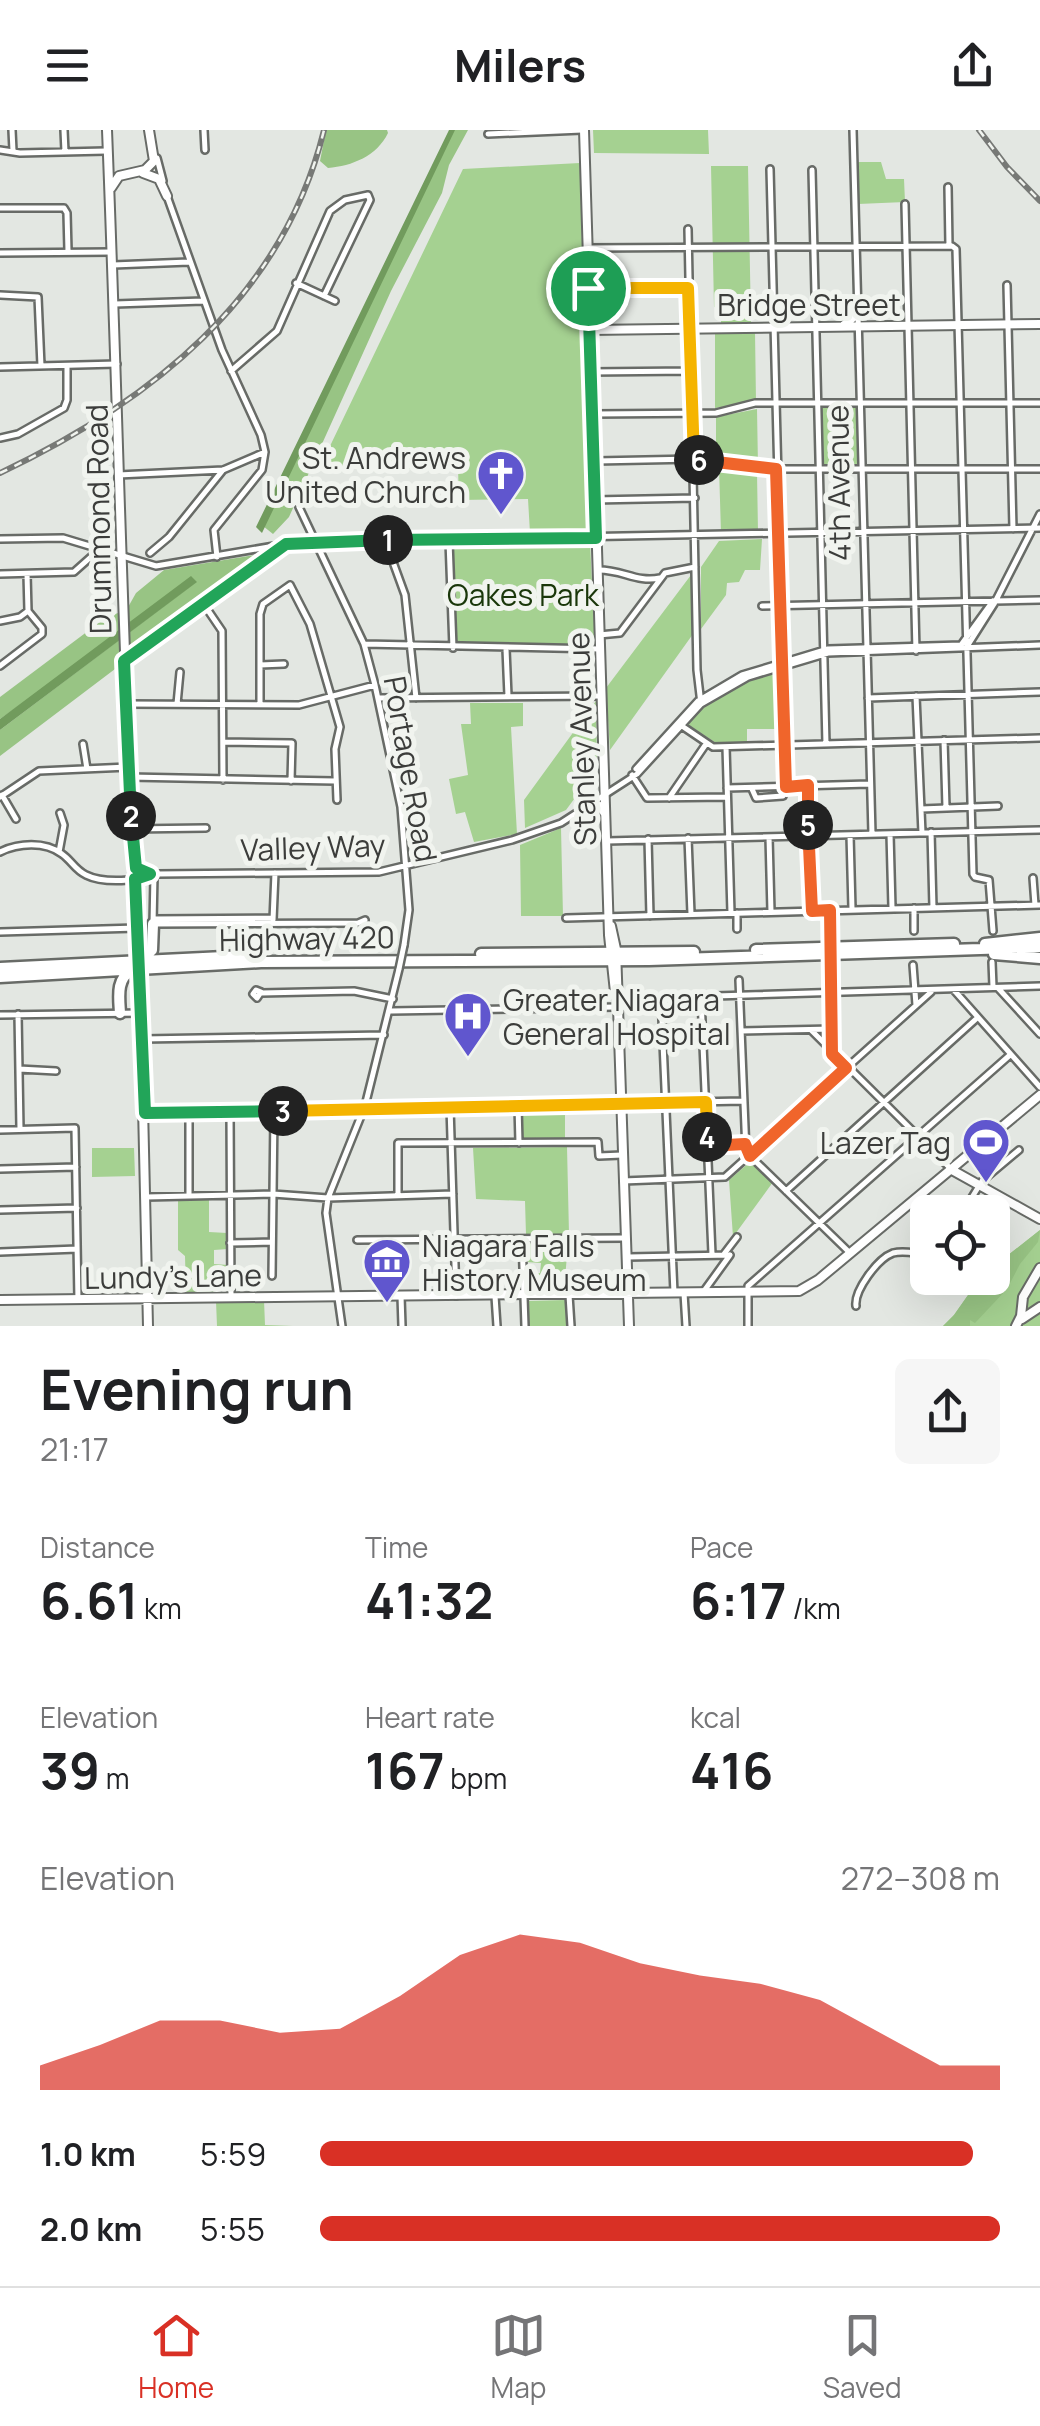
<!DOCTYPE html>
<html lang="en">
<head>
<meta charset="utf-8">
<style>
	:root { --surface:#fff; --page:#f6f6f6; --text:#202124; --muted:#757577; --line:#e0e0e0; --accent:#d93025 }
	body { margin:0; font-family:Manrope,sans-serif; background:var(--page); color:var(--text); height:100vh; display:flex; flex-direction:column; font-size:38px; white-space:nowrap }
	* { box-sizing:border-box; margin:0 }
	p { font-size:32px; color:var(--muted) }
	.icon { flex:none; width:55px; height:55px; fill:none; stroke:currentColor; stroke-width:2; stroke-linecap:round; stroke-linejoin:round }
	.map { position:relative; height:1196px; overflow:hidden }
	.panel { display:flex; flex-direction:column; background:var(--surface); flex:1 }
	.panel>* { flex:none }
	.buttons { position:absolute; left:910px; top:1065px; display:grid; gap:20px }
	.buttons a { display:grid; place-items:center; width:100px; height:100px; border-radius:15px; background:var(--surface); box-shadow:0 10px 40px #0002; font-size:50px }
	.pin { position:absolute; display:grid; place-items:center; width:85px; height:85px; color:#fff; margin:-42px; border:5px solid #fff; border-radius:50%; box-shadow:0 2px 10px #0007 }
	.km { position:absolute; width:50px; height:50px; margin:-25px; border-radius:50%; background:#222; color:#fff; font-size:28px; line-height:50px; text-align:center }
	.round { display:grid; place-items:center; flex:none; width:105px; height:105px; border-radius:15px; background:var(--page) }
	.overview { display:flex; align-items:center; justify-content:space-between; height:170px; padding:0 40px }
	h1 { font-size:55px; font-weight:700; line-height:75px }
	.metrics { display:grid; grid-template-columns:repeat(3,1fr); gap:15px; height:170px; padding:10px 40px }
	.metrics div { display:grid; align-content:center }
	.metrics b { font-size:50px; font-weight:700 }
	.metrics small { font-size:28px; font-weight:400 }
	.metrics p { font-size:28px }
	.chart { height:280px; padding:20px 40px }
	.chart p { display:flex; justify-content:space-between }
	.chart svg { width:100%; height:180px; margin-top:10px; fill:var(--accent); opacity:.7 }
	ul { padding:0 40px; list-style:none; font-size:32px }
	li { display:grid; grid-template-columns:160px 120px 1fr; align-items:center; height:75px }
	li i { height:25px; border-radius:12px; background:var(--accent) }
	header { display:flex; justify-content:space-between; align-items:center; height:130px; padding:0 40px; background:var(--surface); font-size:45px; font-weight:700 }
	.menu { display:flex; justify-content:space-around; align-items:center; height:140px; border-top:2px solid var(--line); background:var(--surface); font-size:28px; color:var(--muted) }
	.menu a { display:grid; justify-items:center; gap:5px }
	.menu .current { color:var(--accent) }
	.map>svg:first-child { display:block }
</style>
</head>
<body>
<header><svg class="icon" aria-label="menu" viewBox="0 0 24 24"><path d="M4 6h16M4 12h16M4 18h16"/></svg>Milers<svg class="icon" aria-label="share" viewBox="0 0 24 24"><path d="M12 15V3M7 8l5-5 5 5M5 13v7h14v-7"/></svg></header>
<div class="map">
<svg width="1040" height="1196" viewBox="0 0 1040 1196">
	<rect width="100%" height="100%" fill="#e3e7e2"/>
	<!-- green -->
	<path fill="#a5d191" d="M593,0H708L709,24L594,23Z
		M857,32H881L886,49H904L905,72L858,74Z
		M580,33L589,401L530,403L528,369L459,370L458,338L378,339L377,328H354V338L319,339L463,39Z
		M711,36H748L751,193L721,194V179L714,177Z
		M755,202L756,272L715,278V203Z
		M857,277L858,338L822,339L821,278Z
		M757,279L758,337L716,331V287Z
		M719,337L757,343L758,402L721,403Z
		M762,409L760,440H745L739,452L727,453L726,465L701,499V437L719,411Z
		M452,411L590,413L595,511L590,516L463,517L457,513Z
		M691,445L693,504L610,620L606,558Z
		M779,542L781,599H747V612L716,613L687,594C710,565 745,550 779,542Z
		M596,571L597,638L566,680L525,698L524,670Z
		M470,573H523V596L511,597L517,704L474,712L465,682L456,684L449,649L468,645L461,594H471Z
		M561,698L563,786H521L520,715Z
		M565,979V1009L522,1010V980Z
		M567,1017L569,1104L526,1105L525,1071L476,1069L473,1018Z
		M92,1018H134L135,1046L92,1047Z
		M751,1031L773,1052L733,1107L729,1050Z
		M178,1068H209V1102L227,1103L228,1119L214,1120V1134L228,1135V1147L216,1148V1162H186L185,1126L178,1120Z
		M1040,1100V1196H943L954,1185L980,1148H992L993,1137Z
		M526,1113H568L564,1161L528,1162V1143H540L541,1133L526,1132Z
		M264,1170L265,1195L293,1196H217L216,1171Z
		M566,1170L568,1196H528L527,1171Z"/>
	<!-- forest -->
	<path fill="#98c484" d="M326,0H387L388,3C377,26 352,36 328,38L320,31Z
		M454,0H468L449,35L442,63L391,161L289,387L273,404L263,396Z
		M267,423L196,470L156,503L152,511L0,626V600L196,452L0,589V567L104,489L127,479L136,463L164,440Z
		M1040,1100L1038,1112L1020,1134L1007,1159L975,1193L970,1190V1196H943L954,1185L980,1148H992L993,1137Z"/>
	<!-- water -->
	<path fill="#719b5d" d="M449,0H455L262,403L256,397Z
		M191,446L197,452L0,600V589Z"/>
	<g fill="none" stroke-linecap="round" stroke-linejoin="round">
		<!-- minor casing -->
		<g stroke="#686b67" stroke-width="10">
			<path id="minor" d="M12,0L13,21
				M64,0L65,22
				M204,0L205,20
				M853,0L872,704
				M488,4L582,0
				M0,20L20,23L106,21
				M157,28L163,51
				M770,39L786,657
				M812,40L826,614
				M948,57L949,116
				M167,66L222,220L261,305L265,322L262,340L214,400L217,427
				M905,74L916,521
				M0,78H64L67,83L68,121
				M688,99L697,540L701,574
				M587,118L952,116L956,119L973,744L975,747L989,750L993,801
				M0,123L112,122
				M113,135L189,132
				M296,153L335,171
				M1007,155L1013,399
				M588,158L689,157
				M0,165L38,167L41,236
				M115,174L203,171
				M0,237L117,234
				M231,241L277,201L330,81L345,70L368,65L370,70L324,166
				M590,242L691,241
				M594,284L716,283L755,273H1040
				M0,308L18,304L64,278L67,270V236
				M596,331L694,329L762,339H1040
				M118,345L223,340L265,322
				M594,370L695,368
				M299,377L364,514L375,555L401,677L409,780L404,815
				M0,409L63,408L156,436L286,414L318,412L1040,398
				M385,410L405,465L416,568
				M449,411L453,518
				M150,423L169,407L223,340
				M597,440C622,439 636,453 660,448
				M0,444L74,442L92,426
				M203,473L222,501L223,650
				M762,476L1040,470
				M0,491L20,487L28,481
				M599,505L620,503L665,443L695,437
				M364,514L600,519
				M968,515L994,474L1040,384
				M506,519L508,566
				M126,530L283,415
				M260,535L284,534
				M0,536L42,504V498L28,481L27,444
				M916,566L922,703
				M378,568L602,566
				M868,568L1040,562
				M126,574L299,575L375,555
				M177,574L180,542
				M260,575V484L263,474L290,455L310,494L340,597L335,619L337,670
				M679,594L713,617L1040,608
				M944,610L946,677
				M223,612L292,613L291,651
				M83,614L87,639
				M726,617L731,783
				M636,639L698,571L742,545L828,519L961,515L993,471
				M632,645L647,668L727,667
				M129,647L335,651
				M807,655L811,781
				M727,658L869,654
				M752,659L756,668L783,666L786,657
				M2,665L16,689
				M0,667L39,641L128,637
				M669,668L706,614
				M921,679L998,676
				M131,699L206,698
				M931,702L933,778
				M890,704L892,778
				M850,705L852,779
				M769,707L771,782
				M688,708L691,784
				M648,709L650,786
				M607,711L1040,700
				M0,722C18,713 45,711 62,724C71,730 75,740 86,745C104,754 139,751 157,744L379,742L512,710L561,693L637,644L701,574L748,547L828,523L1040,515
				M59,722L64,695L60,683
				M154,745L153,794L358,793L365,790
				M1033,748L1035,775
				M914,778V801
				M830,780L832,924
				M737,783V799
				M566,788L1040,775
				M153,789L273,788
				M273,790L275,743
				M0,802L137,798
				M992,832L993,857
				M913,835L916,875
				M739,850L746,1022L850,1123
				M998,858L1040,904
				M953,859L1040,957
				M256,860L261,862L257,868L253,864Z
				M261,863L354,861L393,869
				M661,867L674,1163
				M701,868L712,1124
				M618,869L1040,856
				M391,881L616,877
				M18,884L20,999
				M0,885L142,883
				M811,900L950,1038
				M741,901L833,899
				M143,909L384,905
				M19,939L56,941
				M518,976L519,1013
				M450,977L456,1166
				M189,982V1064
				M230,982L231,1166
				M145,983L743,971
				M0,1000L75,998L78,1170
				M707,1016L744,1014
				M0,1039L76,1037
				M623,1051L725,1047L931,862
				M786,1061L976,889
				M398,1065V1013L598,1012L599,1026L622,1025
				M146,1067L273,1064L328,1068L453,1064
				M0,1080L77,1078
				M963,1082L982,1051L1019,1020
				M522,1109L525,1196
				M357,1110L625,1108
				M230,1113L272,1112
				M0,1122L77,1119
				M724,1124L737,1107
				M628,1127L730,1125
				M272,1146L274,982
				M704,1161L730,1125
				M684,1163L686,1196
				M569,1165L571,1196
				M401,1166L402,1196
				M495,1166L497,1196
				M856,1176C854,1161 877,1129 893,1123C905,1120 916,1124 928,1124
				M342,1196L326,1083L328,1068L365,976L399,839
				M748,1196V1156L1010,925"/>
		</g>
		<!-- major casing -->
		<g stroke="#686b67" stroke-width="12">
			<path id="major" d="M107,0C118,273 123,547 138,820
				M584,0L609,805L615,862
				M143,43L159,49L167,66
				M111,58L119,46L145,40L154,31L149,0
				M844,195L855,186L857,179
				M589,200L1040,194
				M588,676H600L605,684
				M136,738L150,744
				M611,796L616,819L629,1196
				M140,845L148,1196
				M952,1040L1040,1089
				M0,1170L799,1161L818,1150L1040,965
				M1022,1189L1040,1177
				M1016,1196L1021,1186L1023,1167L1040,1138"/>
		</g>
		<!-- highway casing -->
		<g stroke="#686b67" stroke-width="15">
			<path id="highway" d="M985,814L1040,808
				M756,820L954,814
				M481,824L694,822
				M994,824L1040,828
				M142,829L152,820L153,794
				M0,838L244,826
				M0,847L261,832L649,830L1040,817
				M120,883C119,866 116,849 132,840"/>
		</g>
		<!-- minor -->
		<use href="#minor" stroke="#fff" stroke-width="5"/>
		<!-- major -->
		<use href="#major" stroke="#fff" stroke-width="8"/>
		<!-- highway -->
		<use href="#highway" stroke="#fff" stroke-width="10"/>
		<!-- rail casing -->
		<g stroke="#777976" stroke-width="6">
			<path id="rail" d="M979,0L1007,37L1040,71
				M0,343C150,272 283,168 324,0"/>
		</g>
		<!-- rail -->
		<use href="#rail" stroke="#f1f4ef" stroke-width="2.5" stroke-dasharray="8" stroke-linecap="butt"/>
		<!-- minor-bridge casing -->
		<g stroke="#686b67" stroke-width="10" stroke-linecap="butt">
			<path id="minor-bridge" d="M399,839L404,815"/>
		</g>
		<!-- major-bridge casing -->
		<g stroke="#686b67" stroke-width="12" stroke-linecap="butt">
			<path id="major-bridge" d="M138,820L140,845"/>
		</g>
		<!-- minor-bridge -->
		<use href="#minor-bridge" stroke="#fff" stroke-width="5"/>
		<!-- major-bridge -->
		<use href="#major-bridge" stroke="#fff" stroke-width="8"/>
	</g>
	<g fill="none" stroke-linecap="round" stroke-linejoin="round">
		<!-- split-1 casing -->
		<g stroke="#fff" stroke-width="20">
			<path id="split-1" d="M388,410L596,408L588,158"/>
		</g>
		<!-- split-2 casing -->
		<g stroke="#fff" stroke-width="20">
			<path id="split-2" d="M131,686L124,531L286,414L388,410"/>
		</g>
		<!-- split-3 casing -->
		<g stroke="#fff" stroke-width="20">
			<path id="split-3" d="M131,686L136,738L150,744L135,749L145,983L283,981"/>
		</g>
		<!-- split-4 casing -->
		<g stroke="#fff" stroke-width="20">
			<path id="split-4" d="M283,981L706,972L707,1007"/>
		</g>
		<!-- split-5 casing -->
		<g stroke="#fff" stroke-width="20">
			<path id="split-5" d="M707,1007V1016L745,1014L750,1026L846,938L832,924L830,780L812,781L808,695"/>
		</g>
		<!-- split-6 casing -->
		<g stroke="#fff" stroke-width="20">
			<path id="split-6" d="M699,330L776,339L786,657L808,655V695"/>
		</g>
		<!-- split-7 casing -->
		<g stroke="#fff" stroke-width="20">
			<path id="split-7" d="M588,158H688L694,329L699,330"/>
		</g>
		<!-- split-1 -->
		<use href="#split-1" stroke="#22a559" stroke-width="12"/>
		<!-- split-2 -->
		<use href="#split-2" stroke="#22a559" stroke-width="12"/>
		<!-- split-3 -->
		<use href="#split-3" stroke="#22a559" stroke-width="12"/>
		<!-- split-4 -->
		<use href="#split-4" stroke="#f5b400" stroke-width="12"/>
		<!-- split-5 -->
		<use href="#split-5" stroke="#f0652b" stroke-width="12"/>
		<!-- split-6 -->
		<use href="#split-6" stroke="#f0652b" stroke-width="12"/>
		<!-- split-7 -->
		<use href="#split-7" stroke="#f5b400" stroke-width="12"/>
	</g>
	<!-- icons -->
	<defs>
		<g id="church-pin" transform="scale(2.5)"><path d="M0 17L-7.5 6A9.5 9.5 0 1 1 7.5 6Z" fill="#6056ce" stroke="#f1f4ef"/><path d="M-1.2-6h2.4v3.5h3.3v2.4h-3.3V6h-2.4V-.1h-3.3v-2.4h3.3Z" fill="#fff"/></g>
		<g id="hospital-pin" transform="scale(2.5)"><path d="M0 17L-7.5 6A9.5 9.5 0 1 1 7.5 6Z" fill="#6056ce" stroke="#f1f4ef"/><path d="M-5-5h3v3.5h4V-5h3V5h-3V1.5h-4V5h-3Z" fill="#fff"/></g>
		<g id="stadium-pin" transform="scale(2.5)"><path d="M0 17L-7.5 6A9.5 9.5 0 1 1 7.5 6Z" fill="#6056ce" stroke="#f1f4ef"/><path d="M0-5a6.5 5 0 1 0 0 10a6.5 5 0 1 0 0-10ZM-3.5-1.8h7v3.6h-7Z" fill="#fff"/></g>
		<g id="museum-pin" transform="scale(2.5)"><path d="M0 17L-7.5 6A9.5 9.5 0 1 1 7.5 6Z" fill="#6056ce" stroke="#f1f4ef"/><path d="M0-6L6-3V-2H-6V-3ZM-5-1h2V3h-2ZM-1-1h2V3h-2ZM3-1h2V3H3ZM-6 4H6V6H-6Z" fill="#fff"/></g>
	</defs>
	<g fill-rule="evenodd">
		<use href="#church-pin" x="501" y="344"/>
		<use href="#hospital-pin" x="468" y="886"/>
		<use href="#stadium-pin" x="986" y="1012"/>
		<use href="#museum-pin" x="387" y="1132"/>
	</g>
	<g text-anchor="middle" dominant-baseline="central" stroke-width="10" stroke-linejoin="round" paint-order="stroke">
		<!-- street labels -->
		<g font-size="30" fill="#3c3d3b" stroke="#f1f4ef">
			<text x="809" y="174">Bridge Street</text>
			<text transform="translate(838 353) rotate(-91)">4th Avenue</text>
			<text transform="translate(98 389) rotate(-91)">Drummond Road</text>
			<text transform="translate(581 609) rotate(-92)">Stanley Avenue</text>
			<text transform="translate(411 639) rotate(80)">Portage Road</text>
			<text transform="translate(313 717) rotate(-2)">Valley Way</text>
			<text transform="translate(307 808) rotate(-1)">Highway 420</text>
			<text transform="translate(173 1146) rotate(-1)">Lundy's Lane</text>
		</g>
		<!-- poi labels -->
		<g font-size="30" fill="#3c3d3b" stroke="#f1f4ef" text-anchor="end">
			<text x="466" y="327">St. Andrews<tspan x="466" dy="34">United Church</tspan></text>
			<text x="503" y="869" text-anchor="start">Greater Niagara<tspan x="503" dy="34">General Hospital</tspan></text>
			<text x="951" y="1012">Lazer Tag</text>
			<text x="422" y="1115" text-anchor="start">Niagara Falls<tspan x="422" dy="34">History Museum</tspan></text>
		</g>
		<!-- park labels -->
		<g font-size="30" fill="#1a370a" stroke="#f1f4ef">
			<text x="523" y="464">Oakes Park</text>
		</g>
	</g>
</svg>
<div class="buttons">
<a><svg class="icon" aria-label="locate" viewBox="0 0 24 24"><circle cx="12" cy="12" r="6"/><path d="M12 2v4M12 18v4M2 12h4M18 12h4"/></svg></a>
</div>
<div class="pin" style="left:588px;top:158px;background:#1e9e55"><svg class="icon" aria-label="arrive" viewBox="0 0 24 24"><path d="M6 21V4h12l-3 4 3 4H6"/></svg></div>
<b class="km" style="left:388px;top:410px">1</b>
<b class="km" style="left:131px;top:686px">2</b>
<b class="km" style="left:283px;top:981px">3</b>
<b class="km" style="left:707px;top:1007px">4</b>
<b class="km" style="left:808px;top:695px">5</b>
<b class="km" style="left:699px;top:330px">6</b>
</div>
<section class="panel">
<div class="overview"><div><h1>Evening run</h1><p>21:17</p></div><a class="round"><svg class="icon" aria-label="share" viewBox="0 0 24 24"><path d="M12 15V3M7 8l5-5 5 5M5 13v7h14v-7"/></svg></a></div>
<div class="metrics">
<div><p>Distance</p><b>6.61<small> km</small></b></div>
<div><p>Time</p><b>41:32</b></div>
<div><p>Pace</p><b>6:17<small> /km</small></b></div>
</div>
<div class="metrics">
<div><p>Elevation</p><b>39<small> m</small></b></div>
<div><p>Heart rate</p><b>167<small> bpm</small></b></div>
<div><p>kcal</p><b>416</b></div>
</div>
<div class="chart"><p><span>Elevation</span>272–308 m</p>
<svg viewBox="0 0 160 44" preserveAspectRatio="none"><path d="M0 44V38L10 33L20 27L30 27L40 30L50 29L60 21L70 11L80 6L90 8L100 13L110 16L120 18L130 22L140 30L150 38L160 38V44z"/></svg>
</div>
<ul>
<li><b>1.0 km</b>5:59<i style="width:96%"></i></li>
<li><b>2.0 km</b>5:55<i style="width:100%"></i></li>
</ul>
</section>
<nav class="menu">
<a class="current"><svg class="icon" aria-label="home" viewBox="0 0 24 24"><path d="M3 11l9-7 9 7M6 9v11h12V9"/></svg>Home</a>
<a><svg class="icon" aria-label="map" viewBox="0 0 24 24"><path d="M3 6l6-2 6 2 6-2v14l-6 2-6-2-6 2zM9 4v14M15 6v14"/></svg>Map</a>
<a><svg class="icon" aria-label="saved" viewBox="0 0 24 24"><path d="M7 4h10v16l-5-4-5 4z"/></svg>Saved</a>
</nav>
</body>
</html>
